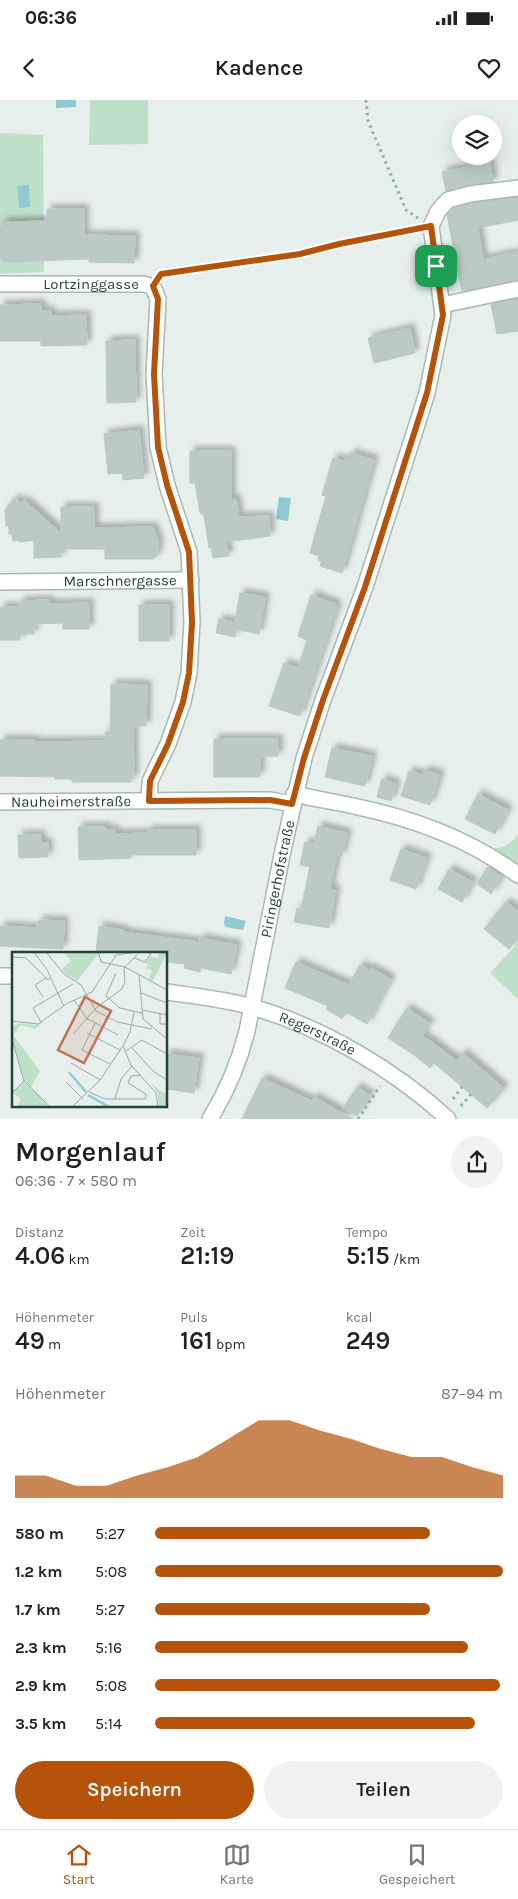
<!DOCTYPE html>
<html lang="de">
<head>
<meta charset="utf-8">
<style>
	:root { --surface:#fff; --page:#f2f2f2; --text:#202124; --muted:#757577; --line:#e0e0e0; --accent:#b45309 }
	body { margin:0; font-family:Karla,sans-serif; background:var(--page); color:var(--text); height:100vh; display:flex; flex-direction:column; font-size:19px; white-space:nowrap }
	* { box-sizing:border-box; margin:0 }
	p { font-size:16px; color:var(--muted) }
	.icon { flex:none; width:28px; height:28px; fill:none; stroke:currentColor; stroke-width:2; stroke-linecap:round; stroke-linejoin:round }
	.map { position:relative; height:1019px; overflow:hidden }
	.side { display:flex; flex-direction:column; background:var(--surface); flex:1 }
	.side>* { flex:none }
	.fabs { position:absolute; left:452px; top:15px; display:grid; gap:10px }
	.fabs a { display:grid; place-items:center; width:50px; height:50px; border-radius:50%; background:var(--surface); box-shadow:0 5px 20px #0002; font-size:25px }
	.pin { position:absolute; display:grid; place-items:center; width:42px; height:42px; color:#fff; margin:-21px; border-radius:10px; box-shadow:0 2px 8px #0006 }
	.round { display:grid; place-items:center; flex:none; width:52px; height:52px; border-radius:26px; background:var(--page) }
	.head { display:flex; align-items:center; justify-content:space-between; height:85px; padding:0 15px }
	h1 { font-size:28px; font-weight:600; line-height:38px }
	.metrics { display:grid; grid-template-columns:repeat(3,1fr); gap:8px; height:85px; padding:5px 15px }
	.metrics div { display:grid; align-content:center }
	.metrics b { font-size:25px; font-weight:600 }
	.metrics small { font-size:14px; font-weight:400 }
	.metrics p { font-size:14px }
	.chart { height:140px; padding:10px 15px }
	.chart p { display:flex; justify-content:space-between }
	.chart svg { width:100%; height:90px; margin-top:5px; fill:var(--accent); opacity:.7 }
	.cta { display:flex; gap:10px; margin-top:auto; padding:10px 15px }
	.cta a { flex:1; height:58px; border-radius:30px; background:var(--accent); color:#fff; font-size:20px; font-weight:600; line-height:58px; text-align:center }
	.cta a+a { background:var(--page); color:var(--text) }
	ul { padding:0 15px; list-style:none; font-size:16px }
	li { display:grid; grid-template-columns:80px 60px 1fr; align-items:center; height:38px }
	li i { height:12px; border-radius:6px; background:var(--accent) }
	.status { display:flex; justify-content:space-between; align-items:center; height:35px; padding:0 25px; background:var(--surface); direction:ltr }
	.status svg { height:14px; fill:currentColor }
	header { display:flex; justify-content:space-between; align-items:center; height:65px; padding:0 15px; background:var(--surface); font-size:22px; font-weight:600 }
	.menu { display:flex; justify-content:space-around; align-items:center; height:70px; border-top:1px solid var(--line); background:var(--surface); font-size:14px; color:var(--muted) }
	.menu a { display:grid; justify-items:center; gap:2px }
	.menu .active { color:var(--accent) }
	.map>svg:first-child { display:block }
</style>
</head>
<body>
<div class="status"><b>06:36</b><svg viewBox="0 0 49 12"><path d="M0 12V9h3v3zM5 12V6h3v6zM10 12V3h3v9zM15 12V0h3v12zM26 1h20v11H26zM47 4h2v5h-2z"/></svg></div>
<header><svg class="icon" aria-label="back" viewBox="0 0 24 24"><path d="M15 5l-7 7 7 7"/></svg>Kadence<svg class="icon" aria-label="heart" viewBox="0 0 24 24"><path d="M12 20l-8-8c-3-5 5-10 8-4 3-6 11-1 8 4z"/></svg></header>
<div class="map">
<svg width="518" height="1019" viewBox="0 0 518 1019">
	<defs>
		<filter id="shadow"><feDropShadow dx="4.5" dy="-4.5" stdDeviation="2.5" flood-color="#0004"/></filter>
	</defs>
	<rect width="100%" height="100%" fill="#e6efeb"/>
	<!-- green -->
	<path fill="#bfe0c8" d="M90,0H148V44L89,45Z
		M0,33L43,35L44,172L0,174Z
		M518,734V767L491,748C505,749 509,745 518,734Z
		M518,843V899L490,873Z"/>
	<!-- water -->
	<path fill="#8ec9d4" d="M56,0H76V7L56,8Z
		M29,85L30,107L19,108L17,86Z
		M279,397L291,398L288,421L276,419Z
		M225,816L246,821L243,830L226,827L224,824Z"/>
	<!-- building -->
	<path fill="#bbcac4" stroke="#b8c9c2" filter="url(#shadow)" d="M490,63L493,82L469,85L446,91L442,72Z
		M518,97V120L478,128L483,159L518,152V180L462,191L447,115L453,108L472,103Z
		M47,109H84V135L135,136L134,163L89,162V159L3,162V158L0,159V127H2L3,122L47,121Z
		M518,199V231L497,234L491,204Z
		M41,204V211H51V216L86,215L87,245L41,246V241H0V205Z
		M410,228L415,253L374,263L368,238Z
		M135,240L136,302L107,303L106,241Z
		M139,330L144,378L123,380L122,373L108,374L104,334Z
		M190,351H231V400L236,399L239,417L269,416L270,436L226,442L229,456L213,458L211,448H209L204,415L200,413L195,383H190Z
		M351,353L374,360L342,473L320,466L322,461L318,460L319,456L310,453L326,396L322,395L333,358L344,361L345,358L349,359Z
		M15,398L21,403L24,400L61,433V407H94V428L153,427L158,441V454L153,459H105V449H61V457L34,458V440L19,442V440L13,441L12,434H9V426H6L5,410Z
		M240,493L265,497L259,534L236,529L235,537L216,533L219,519L235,522Z
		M311,495L336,504V510L300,616L269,606L284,563L298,568L307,540L298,536Z
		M49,500V504L89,503V529H63V523L34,524V534H20V540H0V507H20V501Z
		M139,505H169V541H139Z
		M111,584L147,585L146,626H133L134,678H131V682H72V679H55V677L0,676V640H35V642L105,641V632H110Z
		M214,639H278V656H260V677H214Z
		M332,648L372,656L365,686L325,677Z
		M425,670L440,675L430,705L401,696L409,671L423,675Z
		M382,679L396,684L391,701L377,697Z
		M478,694L508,710L495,734L465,719Z
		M318,726L347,733L342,756L337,754L330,789L336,790L329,828L294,822L297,808L301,809L310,767L300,765L305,742L314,743Z
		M78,727H106V730H115L116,734L148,733V730H196V755H131V758L79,760Z
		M18,735H41V743H48V757L19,758Z
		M401,749L427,758L416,789L390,780Z
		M488,767L502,777L491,794L477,784Z
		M449,769L473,782L462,802L438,789Z
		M506,802L518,811V838L509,849L484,829Z
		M39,820L64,821L63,849L0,846V826L38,828Z
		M99,826L123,830V832L200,842V838L237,845L231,874L201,868L200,872L184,868L185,864L166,862V853H96Z
		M296,862L349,885L360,865L370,870L371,868L391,879L367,924L346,912L342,919L326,909L328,906L285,888Z
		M407,908L430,923L422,935L456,960L463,953L504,988L487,1008L434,963L430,968L414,955L388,938Z
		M166,954L199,958L194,993L166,989Z
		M262,978L312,1001L314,997L353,1019H242Z
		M357,987L370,995L357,1016L344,1007Z"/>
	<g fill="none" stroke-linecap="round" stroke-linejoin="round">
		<!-- minor casing -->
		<g stroke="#a8b8b2" stroke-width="18">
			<g id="minor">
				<path id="s1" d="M0,184H144L153,187L158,199L154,274L158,347L167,385L189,452L192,522L189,573L183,602L168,644L150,681L149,701"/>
				<path d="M442,205L518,189"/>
				<path id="s2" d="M0,482L191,480"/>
				<path d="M294,694C315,699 337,702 358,707C415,719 471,740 518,775"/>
				<path id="s3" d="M0,702L270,700L292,704"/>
				<path d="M0,876H14"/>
				<path id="s4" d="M166,892C195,896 224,899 252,907C322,927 395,970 448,1019"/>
				<path id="s5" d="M210,1019C227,991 239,963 247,931L283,750L304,658L323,600L365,487L427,293L443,215L431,126L438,111L448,100L470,94L518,88"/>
			</g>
		</g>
		<!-- path -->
		<path stroke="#86b3a5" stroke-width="3" stroke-dasharray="2.5 4" stroke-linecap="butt" d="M366,0L368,21L406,110L418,118
			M161,174L300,154L339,144L416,129
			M453,999L462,987
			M461,1006L471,994
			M358,1019L380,986"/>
		<!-- minor -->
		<use href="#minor" stroke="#fff" stroke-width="15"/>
	</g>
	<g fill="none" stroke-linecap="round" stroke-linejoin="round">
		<!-- route casing -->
		<g stroke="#fff" stroke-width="10">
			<path id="route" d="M431,126L443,215L427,293L365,487L323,600L304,658L292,704L270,700L149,701L150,681L168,644L183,602L189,573L192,522L189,452L167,385L158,347L154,274L158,199L153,186L161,174L300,154L339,144Z"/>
		</g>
		<!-- route -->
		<use href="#route" stroke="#b45309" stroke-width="6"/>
	</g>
	<g text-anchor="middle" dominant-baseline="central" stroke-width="4" stroke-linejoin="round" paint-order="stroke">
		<!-- street labels -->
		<g font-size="15" fill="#24423a" stroke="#f7fbf9">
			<text stroke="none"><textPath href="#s1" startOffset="91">Lortzinggasse</textPath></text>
			<text stroke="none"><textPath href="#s2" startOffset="120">Marschnergasse</textPath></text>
			<text stroke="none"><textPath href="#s3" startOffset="71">Nauheimerstraße</textPath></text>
			<text stroke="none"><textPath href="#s5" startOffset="251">Piringerhofstraße</textPath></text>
			<text stroke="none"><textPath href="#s4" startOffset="158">Regerstraße</textPath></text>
		</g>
	</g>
	<!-- overview -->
	<g transform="translate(12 852)">
		<rect width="155" height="155" fill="#e6efeb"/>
		<path d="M52,0H97L87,2L65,29L49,18L59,9ZM146,0L155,1L141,29L137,27L140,18L134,17L136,13L133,11L140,2L139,5L146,6ZM33,69L23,77L9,73L1,83L28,119L19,135L40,155L17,134L12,127L0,86V74L9,71L23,73ZM11,130L27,144L36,155H6L8,146L0,141ZM139,131L151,141H155V155H147L146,142Z" fill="#bfe0c8"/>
		<path fill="none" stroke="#8ec9d4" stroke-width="2.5" d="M57,120L74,140M76,143L97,155"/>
		<path fill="none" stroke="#98aaa4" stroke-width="1" d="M22,0L35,18L52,54M34,0L52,22L69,33L84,59L105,70L140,77M87,2L89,10L113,15L155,38M0,5L14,6L36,28L39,26M122,6L133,10L140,0M104,21L94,44L108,56L130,61M127,23L131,67L155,87M129,41L155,51M31,45L23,33L34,26M62,48L76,68M130,58L155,63M148,62V72H155M76,67L106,83M0,69L26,72L56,51L80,40L104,3L124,0M29,70L21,56L61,32M83,71L70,98L98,112M75,81L108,98M61,82L85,55L109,38L113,30L112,16L126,2M0,87L12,129L38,155M111,94L119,113L144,141L146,155M120,96L142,120L155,128M114,99L130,88L155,102M59,111L88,128M54,130L71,147M77,140L93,147H133L134,142L116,131L119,124L129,123M0,141L12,129M103,147L109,127L120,114M60,155L88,128L111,94L118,80L122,60"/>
		<path fill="#c07456" fill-opacity="0.15" stroke="#c07456" stroke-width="2.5" d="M73,45L99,59L72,111L46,98Z"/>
		<rect width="155" height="155" fill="none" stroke="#24423a" stroke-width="2.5"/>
	</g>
</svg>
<div class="fabs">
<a><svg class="icon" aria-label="layers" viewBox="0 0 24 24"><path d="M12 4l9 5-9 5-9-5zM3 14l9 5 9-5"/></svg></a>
</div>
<div class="pin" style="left:436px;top:166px;background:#1e9e55"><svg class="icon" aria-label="arrive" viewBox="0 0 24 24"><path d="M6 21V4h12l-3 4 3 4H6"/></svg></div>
</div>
<section class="side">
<div class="head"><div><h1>Morgenlauf</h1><p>06:36 · 7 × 580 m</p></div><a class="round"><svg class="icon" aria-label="share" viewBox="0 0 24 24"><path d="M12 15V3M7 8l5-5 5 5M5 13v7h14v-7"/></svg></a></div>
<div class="metrics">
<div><p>Distanz</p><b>4.06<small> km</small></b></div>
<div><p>Zeit</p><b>21:19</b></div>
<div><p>Tempo</p><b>5:15<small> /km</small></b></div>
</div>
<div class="metrics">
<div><p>Höhenmeter</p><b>49<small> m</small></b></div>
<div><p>Puls</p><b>161<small> bpm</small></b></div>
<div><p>kcal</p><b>249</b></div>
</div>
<div class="chart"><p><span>Höhenmeter</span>87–94 m</p>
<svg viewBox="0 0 160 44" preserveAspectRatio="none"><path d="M0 44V33L10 33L20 38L30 38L40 33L50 29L60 24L70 15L80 6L90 6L100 11L110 15L120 20L130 24L140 24L150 29L160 33V44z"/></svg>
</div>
<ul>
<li><b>580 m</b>5:27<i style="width:79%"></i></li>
<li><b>1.2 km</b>5:08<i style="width:100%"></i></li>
<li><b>1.7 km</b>5:27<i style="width:79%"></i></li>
<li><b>2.3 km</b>5:16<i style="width:90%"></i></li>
<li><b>2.9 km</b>5:08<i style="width:99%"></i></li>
<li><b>3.5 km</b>5:14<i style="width:92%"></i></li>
</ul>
<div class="cta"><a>Speichern</a><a>Teilen</a></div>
</section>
<nav class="menu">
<a class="active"><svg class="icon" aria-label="home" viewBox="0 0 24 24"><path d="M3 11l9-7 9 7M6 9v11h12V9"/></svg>Start</a>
<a><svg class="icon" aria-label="map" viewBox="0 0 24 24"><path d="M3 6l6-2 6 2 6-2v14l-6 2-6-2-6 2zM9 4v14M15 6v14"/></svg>Karte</a>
<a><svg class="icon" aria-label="saved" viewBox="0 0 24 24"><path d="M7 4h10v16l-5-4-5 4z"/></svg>Gespeichert</a>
</nav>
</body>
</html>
